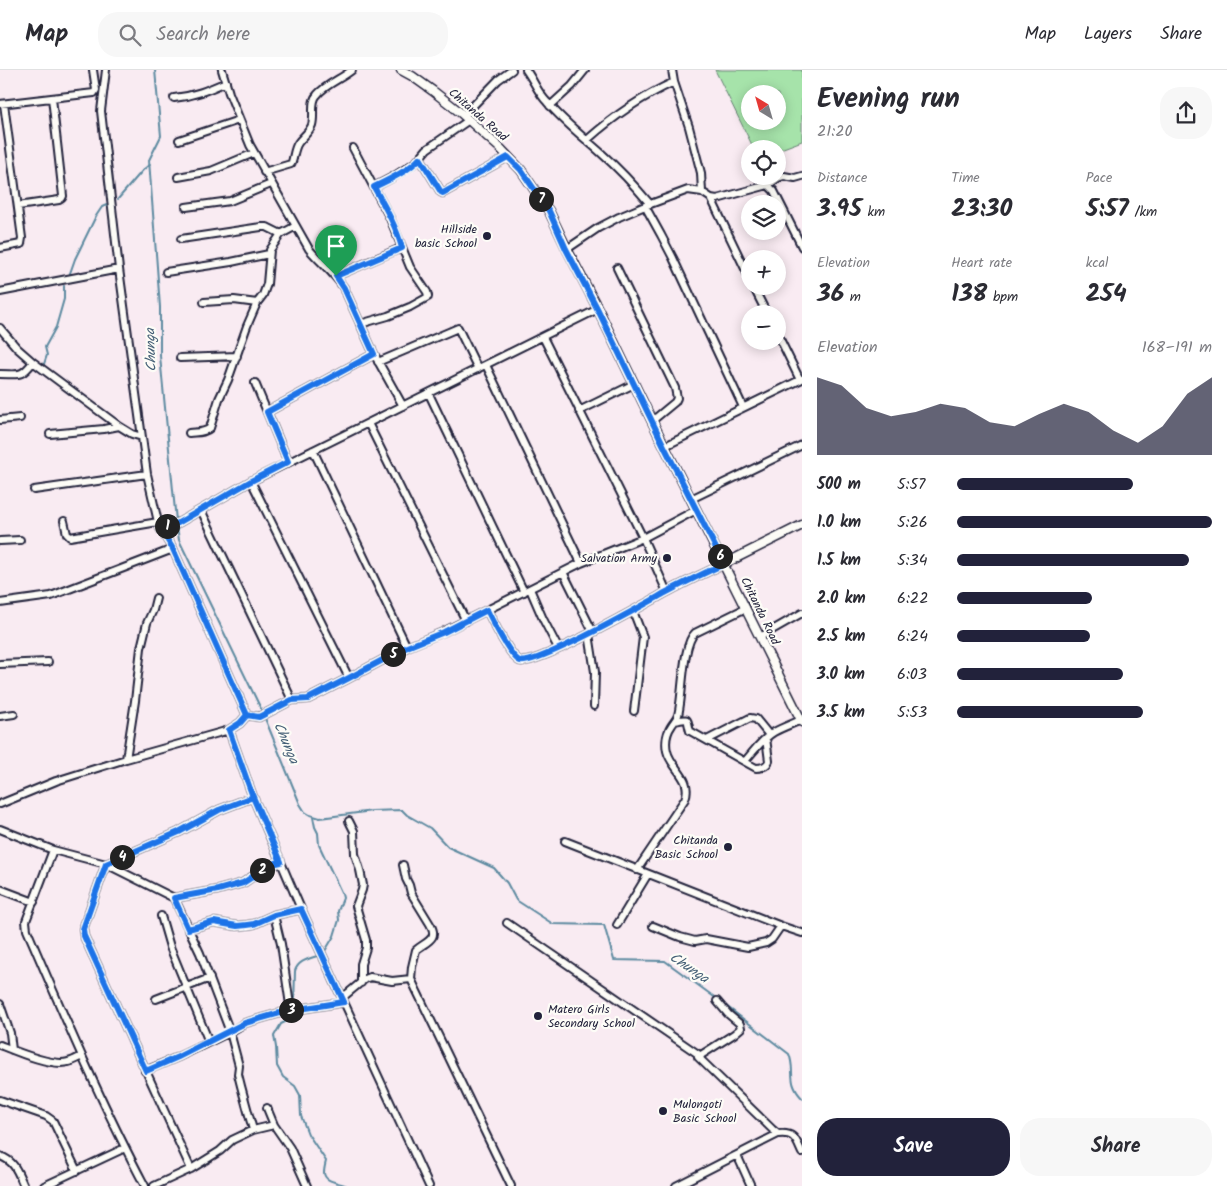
<!DOCTYPE html>
<html lang="en">
<head>
<meta charset="utf-8">
<style>
	:root { --surface:#fff; --page:#f7f7f7; --text:#2b2b33; --muted:#7c7c81; --line:#e1e1e2; --accent:#22223b }
	body { margin:0; font-family:Kalam,sans-serif; background:var(--page); color:var(--text); height:100vh; display:flex; flex-direction:column; font-size:19px; white-space:nowrap }
	* { box-sizing:border-box; margin:0 }
	p { font-size:16px; color:var(--muted) }
	.icon { flex:none; width:28px; height:28px; fill:none; stroke:currentColor; stroke-width:2; stroke-linecap:round; stroke-linejoin:round }
	.map { position:relative; flex:1; overflow:hidden }
	.drawer { display:flex; flex-direction:column; background:var(--surface); width:425px }
	.drawer>* { flex:none }
	.needle { width:32px; rotate:323deg }
	.controls { position:absolute; left:741px; top:15px; display:grid; gap:10px }
	.controls a { display:grid; place-items:center; width:45px; height:45px; border-radius:50%; background:var(--surface); box-shadow:0 2px 12px #0003; font-size:25px }
	.pin { position:absolute; display:grid; place-items:center; width:42px; height:42px; color:#fff; margin:-51px -21px; border-radius:50% 50% 50% 0; rotate:-45deg; box-shadow:0 0 5px #0007 }
	.pin .icon { rotate:45deg }
	.km { position:absolute; width:25px; height:25px; margin:-12px; border-radius:50%; background:#222; color:#fff; font-size:14px; line-height:25px; text-align:center }
	.round { display:grid; place-items:center; flex:none; width:52px; height:52px; border-radius:20px; background:var(--page) }
	.head { display:flex; align-items:center; justify-content:space-between; height:85px; padding:0 15px }
	h1 { font-size:28px; font-weight:700; line-height:38px }
	.stats { display:grid; grid-template-columns:repeat(3,1fr); gap:8px; height:85px; padding:5px 15px }
	.stats div { display:grid; align-content:center }
	.stats b { font-size:25px; font-weight:700 }
	.stats small { font-size:14px; font-weight:400 }
	.stats p { font-size:14px }
	.chart { height:140px; padding:10px 15px }
	.chart p { display:flex; justify-content:space-between }
	.chart svg { width:100%; height:90px; margin-top:5px; fill:var(--accent); opacity:.7 }
	.primary-button { display:flex; gap:10px; margin-top:auto; padding:10px 15px }
	.primary-button a { flex:1; height:58px; border-radius:20px; background:var(--accent); color:#fff; font-size:20px; font-weight:700; line-height:58px; text-align:center }
	.primary-button a+a { background:var(--page); color:var(--text) }
	ul { padding:0 15px; list-style:none; font-size:16px }
	li { display:grid; grid-template-columns:80px 60px 1fr; align-items:center; height:38px }
	li i { height:12px; border-radius:6px; background:var(--accent) }
	header { display:flex; align-items:center; gap:30px; box-sizing:border-box; height:70px; padding:0 25px; background:var(--surface); border-bottom:1px solid var(--line) }
	header strong { font-size:24px }
	nav { display:flex; gap:28px; margin-inline-start:auto; font-size:18px }
	.search { width:350px; height:45px; background:var(--page); display:flex; align-items:center; gap:12px; box-sizing:border-box; padding:0 18px; border-radius:20px; color:var(--muted); font-size:19px }
	main { display:flex; flex:1; min-height:0 }
	.map>svg:first-child { display:block }
</style>
</head>
<body>
<header>
<strong>Map</strong>
<div class="search"><svg class="icon" aria-label="search" viewBox="0 0 24 24"><circle cx="10" cy="10" r="6"/><path d="M15 15l6 6"/></svg>Search here</div>
<nav><a>Map</a><a>Layers</a><a>Share</a></nav>
</header>
<main>
<div class="map">
<svg width="802" height="1116" viewBox="0 0 802 1116">
	<rect width="100%" height="100%" fill="#f9ebf2"/>
	<filter id="ink" filterUnits="userSpaceOnUse"><feTurbulence type="fractalNoise" baseFrequency=".02" numOctaves="2"/><feDisplacementMap in="SourceGraphic" scale="10" xChannelSelector="R" yChannelSelector="G"/><feConvolveMatrix kernelMatrix="1 2 1 2 8 2 1 2 1" color-interpolation-filters="sRGB"/></filter>
	<g filter="url(#ink)">
		<!-- green -->
		<path fill="#a6e3aa" stroke="#648272" fill-rule="evenodd" d="M715,0H802V71L778,80V79H754ZM750,24H778V51H750Z"/>
		<g fill="none" stroke-linecap="round" stroke-linejoin="round">
			<!-- stream -->
			<path stroke="#5d8aa0" stroke-width="2" d="M155,0L161,66L149,90L160,237V286L176,451
				M118,129L143,100L150,94
				M69,206L75,189L96,146L102,137L109,134
				M44,294L47,285L45,277L56,257L64,229V216
				M177,456L179,470L262,641L300,734L305,742L310,745L320,748L372,741L402,740L407,745L430,758L448,777L494,798L507,813L516,830L553,854L604,855L614,890L665,891L717,929
				M313,747L315,757L318,763L319,775L342,824L343,828L338,841L339,850L334,866L325,881
				M721,932L789,984C796,1001 786,1011 802,1028
				M294,937L295,901C298,891 308,889 317,886
				M294,942L291,949L281,954L274,966L276,977L277,996L283,1007L295,1016L300,1025L301,1046L308,1064L326,1091C325,1095 324,1099 324,1103C325,1113 340,1112 347,1116"/>
			<!-- minor casing -->
			<g stroke="#22223b" stroke-width="10">
				<path id="minor" d="M106,0L101,41L119,199L147,404L158,452L160,458L173,479L247,645
					M222,0L229,23L250,75L309,179C320,192 334,203 344,218L374,284
					M526,0C534,11 538,23 547,32C563,51 582,66 600,82C618,98 635,116 650,134
					M672,0L674,12L689,57L701,103L702,122
					M174,28C194,26 208,20 226,12
					M0,34L94,23L96,20L93,0
					M550,36L572,16L585,0
					M467,42L498,10L512,0
					M179,70L239,50
					M587,70C614,46 641,27 674,12
					M353,78L390,148L410,197L427,222L428,226V227L410,237L388,246L360,254
					M420,88L441,122L443,123L508,87
					M264,102L291,94L292,92C294,86 294,79 298,73C302,67 309,63 312,55C315,45 310,32 317,25C326,14 341,9 352,0
					M178,107L211,101L254,83
					M768,115L774,121L802,177
					M374,117L393,107L410,96L417,91L427,79L469,50
					M711,128L750,209
					M18,136L59,130L62,128L63,126L52,28
					M645,136L661,165L673,188L743,337
					M186,137L230,131L271,114
					M181,169L261,157H267L281,164
					M0,178L21,174L22,168L4,34
					M567,179L598,158L619,147L645,136L688,120L702,122L711,128L717,129L768,115L778,108L784,106L795,108L802,106
					M617,198L675,318L677,328L675,332L652,351
					M166,202L231,192L269,184
					M336,206L401,178
					M753,216L767,244
					M0,222L119,199
					M204,232L234,230L257,233
					M0,258L17,278L33,292L119,356L132,364L142,367
					M778,265L800,310
					M543,267L643,468L667,522
					M180,288L237,286
					M378,292L458,258L478,299
					M486,295L581,493
					M0,304C18,304 21,308 33,292
					M255,313L288,392
					M429,324L524,522
					M579,341L634,314
					M267,342L374,284L403,336
					M0,350L20,348
					M368,353L466,551
					M189,363C196,362 205,363 210,358L219,329L228,310L247,256L257,233L263,225L267,214L270,180L281,164L296,156
					M50,364L104,359L119,356
					M665,376L802,309
					M313,380L407,577
					M251,411L349,608
					M34,420L147,404
					M691,429L802,375
					M201,440L292,630
					M64,451L67,464L70,467L158,452
					M160,458L178,453L251,411L598,239
					M0,471L20,470
					M563,502L593,562
					M530,519L543,549L558,578
					M0,533L51,526L173,479
					M487,540C492,550 511,588 520,591C536,596 645,534 665,523C684,513 704,503 724,494
					M633,541L643,567L634,641
					M589,564L595,602L594,636
					M760,567L802,543
					M0,594L48,592
					M247,645L259,647L292,630L308,629L349,608L407,577L443,562L581,493L643,468L696,440
					M0,646L14,644
					M675,651C691,648 686,648 690,661L756,698C762,698 767,696 769,691L766,668
					M229,660L253,727L301,839L429,1116
					M707,670L750,648L756,649L769,665
					M126,689L135,631L141,578L147,553L153,540L156,528
					M745,691C754,681 762,669 774,662C783,657 792,654 801,650
					M0,734L56,711L126,689L229,660L240,653L247,645
					M349,751L354,761L355,784L360,800L363,815L362,820L356,836L366,870V878L361,894V913
					M0,759L53,780L106,794L174,828L218,820L243,813L271,794L281,792
					M565,771L781,856L802,863
					M53,780L26,851L27,860C64,946 101,1033 145,1116
					M403,795L406,809L409,815L411,823L430,854C439,869 427,871 416,880L412,897L411,909L511,1116
					M637,800L685,729C693,708 671,699 667,681C665,672 667,662 672,655C674,652 677,649 678,645C683,628 682,574 695,563L746,538
					M0,819L34,832
					M174,828L200,883L230,962L239,996L238,1004L241,1016L253,1060
					M274,845L281,874L290,935V941
					M161,846L170,877L209,972
					M507,853L701,986
					M617,855L648,804
					M653,856L680,867L695,871L706,869L748,877L766,873L772,869L781,856
					M188,859L214,852L237,856L247,855L254,854L274,845L301,839
					M342,928L365,909L370,907L392,911L411,909
					M156,929L210,908
					M717,931L728,944L740,954L741,958L734,964L698,987L772,1059L778,1064
					M0,934L10,963L12,980
					M0,975C15,981 52,997 68,992C73,991 78,988 82,986
					M145,1001L178,987L230,962L245,953L287,941L344,932
					M0,1030L46,1046L53,1051L77,1101
					M267,1038L274,1055
					M737,1085L751,1116
					M0,1086C15,1091 18,1103 24,1116
					M191,1099L84,866L83,859L106,794L179,762L219,740L253,727
					M44,1116L125,1078
					M154,1116L191,1099L220,1081L232,1070L253,1060L274,1055L290,1078L307,1116
					M676,1116L778,1064C795,1062 796,1070 802,1083"/>
			</g>
			<!-- tertiary casing -->
			<g stroke="#22223b" stroke-width="11">
				<path id="tertiary" d="M401,0L412,6L433,21L461,43L501,79L521,100L549,141L567,179L598,239L652,351L802,652
					M724,494L802,455"/>
			</g>
			<!-- minor -->
			<use href="#minor" stroke="#fdfcf7" stroke-width="6"/>
			<!-- tertiary -->
			<use href="#tertiary" stroke="#fdfcf7" stroke-width="8"/>
		</g>
	</g>
	<g fill="none" stroke-linecap="round" stroke-linejoin="round" filter="url(#ink)">
		<!-- route casing -->
		<g stroke="#fff" stroke-width="10">
			<path id="route" d="M336,206L344,218L374,284L267,342L288,392L251,411L178,453L160,458L173,479L247,645L240,653L229,660L253,727L281,792L272,794L243,813L218,820L174,828L188,859L214,852L237,856L247,855L254,854L274,845L301,839L344,932L287,941L245,953L178,987L146,1001L84,866L83,859L106,794L179,762L219,740L253,727L229,660L240,653L247,645L259,647L292,630L308,629L349,608L407,577L444,562L487,540C492,550 511,588 520,591C536,596 645,534 665,523C684,513 704,503 724,494L664,376L598,240L566,179L549,141L521,100L508,87L443,123L441,122L420,88C410,100 389,110 374,117C385,137 396,156 402,178L336,206"/>
		</g>
		<!-- route -->
		<use href="#route" stroke="#1a73e8" stroke-width="6"/>
	</g>
	<!-- markers -->
	<g fill="#22223b" stroke="#fdfcf7" stroke-width="2">
		<circle cx="487" cy="166" r="5"/>
		<circle cx="667" cy="488" r="5"/>
		<circle cx="728" cy="777" r="5"/>
		<circle cx="538" cy="946" r="5"/>
		<circle cx="663" cy="1041" r="5"/>
	</g>
	<g text-anchor="middle" dominant-baseline="central" stroke-width="4.5" stroke-linejoin="round" paint-order="stroke">
		<!-- street labels -->
		<g font-size="12" fill="#22223b" stroke="#fdfcf7">
			<text transform="translate(478 45) rotate(41)">Chitanda Road</text>
			<text transform="translate(760 541) rotate(64)">Chitanda Road</text>
		</g>
		<!-- poi labels -->
		<g font-size="12" fill="#22223b" stroke="#fdfcf7" text-anchor="end">
			<text x="477" y="159">Hillside<tspan x="477" dy="14">basic School</tspan></text>
			<text x="657" y="488">Salvation Army</text>
			<text x="718" y="770">Chitanda<tspan x="718" dy="14">Basic School</tspan></text>
			<text x="548" y="939" text-anchor="start">Matero Girls<tspan x="548" dy="14">Secondary School</tspan></text>
			<text x="673" y="1034" text-anchor="start">Mulongoti<tspan x="673" dy="14">Basic School</tspan></text>
		</g>
		<!-- water labels -->
		<g font-size="14" font-style="italic" fill="#445f76" stroke="#fdfcf7">
			<text transform="translate(151 280) rotate(-92)">Chunga</text>
			<text transform="translate(286 673) rotate(67)">Chunga</text>
			<text transform="translate(689 898) rotate(34)">Chunga</text>
		</g>
	</g>
</svg>
<div class="controls">
<a><svg class="needle" viewBox="-14 -14 28 28"><path d="M0-13l5 13h-10z" fill="#e53935"/><path d="M0 13l5-13h-10z" fill="#7c7c81"/></svg></a>
<a><svg class="icon" aria-label="locate" viewBox="0 0 24 24"><circle cx="12" cy="12" r="6"/><path d="M12 2v4M12 18v4M2 12h4M18 12h4"/></svg></a>
<a><svg class="icon" aria-label="layers" viewBox="0 0 24 24"><path d="M12 4l9 5-9 5-9-5zM3 14l9 5 9-5"/></svg></a>
<a>+</a>
<a>−</a>
</div>
<div class="pin" style="left:336px;top:206px;background:#1e9e55"><svg class="icon" aria-label="arrive" viewBox="0 0 24 24"><path d="M6 21V4h12l-3 4 3 4H6"/></svg></div>
<b class="km" style="left:167px;top:456px">1</b>
<b class="km" style="left:262px;top:800px">2</b>
<b class="km" style="left:291px;top:940px">3</b>
<b class="km" style="left:122px;top:787px">4</b>
<b class="km" style="left:393px;top:584px">5</b>
<b class="km" style="left:720px;top:486px">6</b>
<b class="km" style="left:541px;top:129px">7</b>
</div>
<section class="drawer">
<div class="head"><div><h1>Evening run</h1><p>21:20</p></div><a class="round"><svg class="icon" aria-label="share" viewBox="0 0 24 24"><path d="M12 15V3M7 8l5-5 5 5M5 13v7h14v-7"/></svg></a></div>
<div class="stats">
<div><p>Distance</p><b>3.95<small> km</small></b></div>
<div><p>Time</p><b>23:30</b></div>
<div><p>Pace</p><b>5:57<small> /km</small></b></div>
</div>
<div class="stats">
<div><p>Elevation</p><b>36<small> m</small></b></div>
<div><p>Heart rate</p><b>138<small> bpm</small></b></div>
<div><p>kcal</p><b>254</b></div>
</div>
<div class="chart"><p><span>Elevation</span>168–191 m</p>
<svg viewBox="0 0 160 44" preserveAspectRatio="none"><path d="M0 44V6L10 10L20 21L30 25L40 23L50 19L60 21L70 28L80 30L90 24L100 19L110 23L120 32L130 38L140 30L150 14L160 6V44z"/></svg>
</div>
<ul>
<li><b>500 m</b>5:57<i style="width:69%"></i></li>
<li><b>1.0 km</b>5:26<i style="width:100%"></i></li>
<li><b>1.5 km</b>5:34<i style="width:91%"></i></li>
<li><b>2.0 km</b>6:22<i style="width:53%"></i></li>
<li><b>2.5 km</b>6:24<i style="width:52%"></i></li>
<li><b>3.0 km</b>6:03<i style="width:65%"></i></li>
<li><b>3.5 km</b>5:53<i style="width:73%"></i></li>
</ul>
<div class="primary-button"><a>Save</a><a>Share</a></div>
</section>
</main>
</body>
</html>
